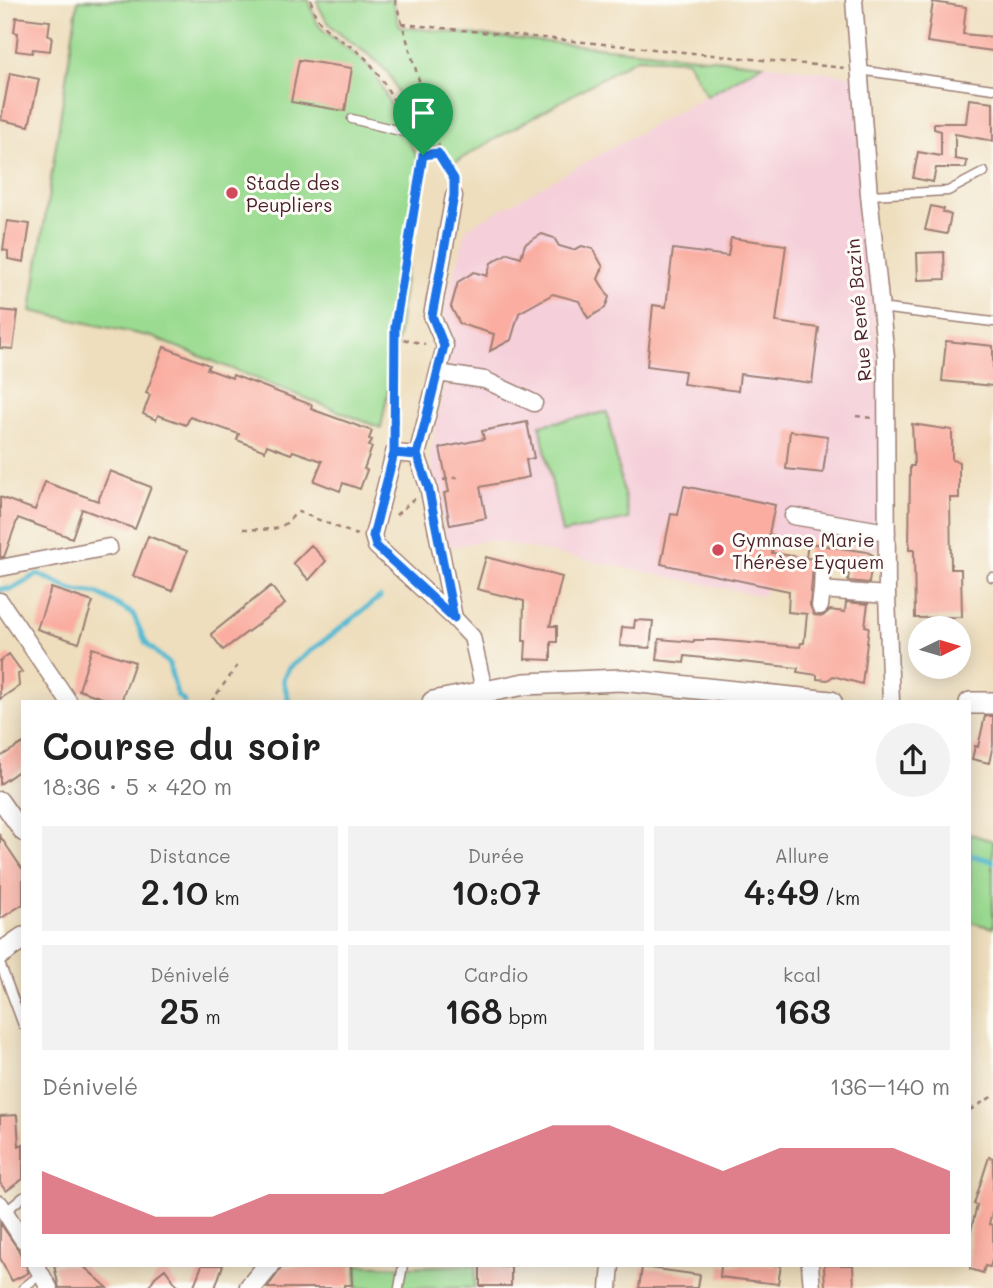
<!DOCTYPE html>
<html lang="fr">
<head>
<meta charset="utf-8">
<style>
	:root { --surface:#fff; --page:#f2f2f2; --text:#222; --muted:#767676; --accent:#d1495b }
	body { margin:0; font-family:Mali,sans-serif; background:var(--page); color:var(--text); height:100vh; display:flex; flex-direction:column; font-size:26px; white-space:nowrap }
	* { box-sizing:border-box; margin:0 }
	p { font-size:23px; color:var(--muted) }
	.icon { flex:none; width:38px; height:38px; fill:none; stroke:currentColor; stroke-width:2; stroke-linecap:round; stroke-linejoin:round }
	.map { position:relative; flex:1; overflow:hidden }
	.panel { position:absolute; left:21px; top:700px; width:950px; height:567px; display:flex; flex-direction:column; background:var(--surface); border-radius:0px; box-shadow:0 4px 18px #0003 }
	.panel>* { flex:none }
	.needle { width:46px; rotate:85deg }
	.controls { position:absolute; left:908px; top:616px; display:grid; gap:14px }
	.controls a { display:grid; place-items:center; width:63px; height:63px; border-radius:50%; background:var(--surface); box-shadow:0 4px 18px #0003; font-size:35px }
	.pin { position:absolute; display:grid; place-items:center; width:60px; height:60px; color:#fff; margin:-72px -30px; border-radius:50% 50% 50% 0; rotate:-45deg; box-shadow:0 0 7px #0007 }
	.pin .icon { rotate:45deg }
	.round { display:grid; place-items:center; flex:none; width:74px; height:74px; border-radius:37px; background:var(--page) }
	.overview { display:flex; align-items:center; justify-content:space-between; height:119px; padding:0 21px }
	h1 { font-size:38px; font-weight:600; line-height:52px }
	.stats { display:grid; grid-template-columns:repeat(3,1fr); gap:10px; height:119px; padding:7px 21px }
	.stats div { display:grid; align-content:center; border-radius:0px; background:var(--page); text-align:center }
	.stats b { font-size:35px; font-weight:600 }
	.stats small { font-size:19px; font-weight:400 }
	.stats p { font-size:19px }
	.chart { height:196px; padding:14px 21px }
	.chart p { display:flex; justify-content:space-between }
	.chart svg { width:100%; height:126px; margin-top:7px; fill:var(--accent); opacity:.7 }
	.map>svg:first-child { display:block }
</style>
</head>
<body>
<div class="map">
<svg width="993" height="1288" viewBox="0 0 993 1288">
	<rect width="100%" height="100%" fill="#fdfcf7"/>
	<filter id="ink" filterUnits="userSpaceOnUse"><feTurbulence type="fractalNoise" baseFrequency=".0143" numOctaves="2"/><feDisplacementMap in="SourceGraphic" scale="14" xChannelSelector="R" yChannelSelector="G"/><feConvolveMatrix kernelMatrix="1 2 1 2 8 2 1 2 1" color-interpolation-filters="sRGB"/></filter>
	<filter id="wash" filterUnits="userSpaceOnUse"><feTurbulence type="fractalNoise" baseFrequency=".00686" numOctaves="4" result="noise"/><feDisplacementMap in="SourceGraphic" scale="28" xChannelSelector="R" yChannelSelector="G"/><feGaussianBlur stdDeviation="1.57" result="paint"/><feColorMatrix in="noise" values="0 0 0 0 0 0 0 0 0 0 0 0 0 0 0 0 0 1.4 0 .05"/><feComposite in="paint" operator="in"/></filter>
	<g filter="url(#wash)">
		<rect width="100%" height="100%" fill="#eedebd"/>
		<!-- built -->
		<path fill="#f5cfd9" d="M763,64L855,76L879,375L883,551L781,536L763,596L489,540L448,547L430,456L454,338L443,313L467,228Z"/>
		<!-- green -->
		<path fill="#9bdb91" stroke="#727d5e" stroke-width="2" d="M78,0H309L316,21L322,29L362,60L374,72L417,157V170L398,338L381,428L152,337L31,311Z
			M317,0H392L400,27L763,64L707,96L687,60L637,58L448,166L439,147L426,146C418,131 409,117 402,102C397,93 394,81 388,73C365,44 327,38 317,0Z
			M607,412L629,519L562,533L540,425Z
			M970,834L993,841V928L970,922Z
			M357,1265L404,1267L476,1265L474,1288H356Z"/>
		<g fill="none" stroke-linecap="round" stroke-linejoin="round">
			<!-- stream -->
			<path stroke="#53bad1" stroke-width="5" d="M0,589H12L38,574L74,591L99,594L133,614L146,643L169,664L177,695L185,702
				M289,702L283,679L289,668L380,597
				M970,855L993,861"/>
		</g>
		<g id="blocks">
			<!-- building -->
			<path fill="#faada0" d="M933,2L966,7L963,34L993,37V51L927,42Z
				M16,17L50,21L48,36L52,37L50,51L33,49L32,53L16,51L18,33L14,32Z
				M299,60L352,68L345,111L291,102Z
				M10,73L39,79L29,126L1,120Z
				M969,99L993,102V141L955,134V159L967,161L966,168H936L933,182L913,178L918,152L941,156V131L934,129V123H966Z
				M931,206L944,209L943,212L951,215L947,234L925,230Z
				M7,221L30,224L24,262L8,259V251L3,250Z
				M542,234L554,238L559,246L573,250L582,246L593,249L603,267L598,279L609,297L605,308L588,318L579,301L553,294L519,313L511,340L490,351L494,334L460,324L451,307L458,282L474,272L487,276L491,263L508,253L521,257L525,244Z
				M731,238L786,245L776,322L819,328L812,383L740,374L738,391L683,384L685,371L647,366L653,305L666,307L673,249L728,256Z
				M944,252L945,279L918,280L917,253Z
				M0,310L18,312L13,349L0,348Z
				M946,341L993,346V386L942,381Z
				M164,347L209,365L207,369L232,378L233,375L312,405L311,409L372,431L369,439L372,440L369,446L372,447L364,469L367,470L360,489L343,483L340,491L314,481L322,461L293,451L291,454L267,445L265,451L237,440L239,434L190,417L186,425L158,415L156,420L143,414L150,395L146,393Z
				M527,422L534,458L526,460L529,477L480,487L486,518L450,525L444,493L449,492L440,448L484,439L482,431Z
				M912,424L952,430V460L959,462V498H950L951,569H961L962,617L915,618L914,550H909L910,466H914Z
				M790,431L828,436L823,473L786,469Z
				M110,471L151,487L135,529L82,509L72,538L18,518L4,557H0V497L35,510L45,482L98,501Z
				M684,486L775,505L769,534L775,536L772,553L806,558L808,543L867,552L873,555L869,583L848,581L850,564L832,561L824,557L816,559L806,558L816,559L813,567L810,605L814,615L823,616L830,610L845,612L846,602L868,604L865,626L869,627L862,684L833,676L828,680L817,679V675L797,672L798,668L685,656L684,663L657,660L659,639L694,642V640H715L800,647L801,643H804L807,614L788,612L789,591L661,564L671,514L678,515Z
				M148,536L187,551L172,591L133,576Z
				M311,545L326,561L309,580L293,563Z
				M486,557L562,577L550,626H557V642H551V660L525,659L526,641H523L524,601L477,589Z
				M271,586L285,604L223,650L211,634Z
				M51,588L93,602L79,643L37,629Z
				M635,620L653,621L650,648L620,646L622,627L634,628Z
				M92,648L135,662L121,702H114L79,690Z
				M9,654L22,672L18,674L19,686L0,699V661Z
				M985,716H993V745L989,763L972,759L975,746L978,747Z
				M23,743V768L0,784V757Z
				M0,836L23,870V904L0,919Z
				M17,1115L19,1146L23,1144V1179L6,1191L0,1183V1116Z
				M989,1157L993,1158V1209L989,1224L993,1225V1256L990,1267L985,1266L983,1273L970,1269V1234L977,1205L974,1204Z
				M0,1223L18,1249L23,1259V1265H26L28,1273L12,1281L0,1258Z
				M54,1265H82L108,1288H59Z
				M202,1265H223L215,1288H193Z
				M351,1265L352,1285H344V1288H267L282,1267Z
				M721,1265H781L778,1284L720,1277Z
				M824,1265H853L854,1288H825Z
				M480,1266H511V1286H480Z
				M642,1267L700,1275L698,1288H639Z
				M165,1269L179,1288H148L155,1277Z"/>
		</g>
	</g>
	<g filter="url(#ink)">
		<use href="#blocks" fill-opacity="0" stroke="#9c7e74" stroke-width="2"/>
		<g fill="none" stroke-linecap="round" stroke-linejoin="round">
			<!-- service casing -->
			<g stroke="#9c7e74" stroke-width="11">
				<path id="service" d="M859,70L993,89
					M352,119L412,134
					M869,195L948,191L984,172
					M880,308L993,322
					M992,577H993
					M0,963L23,1025
					M5,1212L23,1197
					M23,1288L41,1274
					M399,1288L403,1265"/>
			</g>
			<!-- minor casing -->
			<g stroke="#9c7e74" stroke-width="19">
				<path id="minor" d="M854,0L869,195L886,357L887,595L891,702
					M438,373L485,380L534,403
					M394,453L417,455L428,486L454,618L376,546L373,536Z
					M417,455L445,346L432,316L454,196
					M793,516L887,532
					M0,568L109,547
					M822,590L823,567
					M0,601L69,702
					M820,606L822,590L887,595
					M454,618L472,637L484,690
					M0,800L23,833
					M0,1204L23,1240
					M36,1265L49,1288
					M810,1265L812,1288
					M609,1288L611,1265"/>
			</g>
			<!-- tertiary casing -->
			<g stroke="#9c7e74" stroke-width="24">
				<path id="tertiary" d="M433,702L525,684L621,680L831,702
					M970,703H993
					M0,954L23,938
					M250,1288L269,1265"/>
			</g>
			<!-- path -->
			<path stroke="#9c7e74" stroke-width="2.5" stroke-dasharray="5 5" stroke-linecap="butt" d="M311,0C316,35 349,39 369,62C383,79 393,99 403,118
				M395,0L439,147L438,153
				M402,24L844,68
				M423,155L438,153L453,179
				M394,337L425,344
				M856,416L872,418
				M394,436L395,327L423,155L418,146
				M443,480L459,477
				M396,515L415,498
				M243,529C257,529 273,532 285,524C291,520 292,515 299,512L357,535
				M211,702L237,666
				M970,1110L993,1096"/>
			<!-- service -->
			<use href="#service" stroke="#fff" stroke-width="8"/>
			<!-- minor -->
			<use href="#minor" stroke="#fff" stroke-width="16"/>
			<!-- tertiary -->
			<use href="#tertiary" stroke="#fff" stroke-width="21"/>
		</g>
	</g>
	<g fill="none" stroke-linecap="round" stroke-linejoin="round" filter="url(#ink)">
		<!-- route casing -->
		<g stroke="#fff" stroke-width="14">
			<path id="route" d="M423,155L395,327L394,453L417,455L428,486L454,618L376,546L373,536L394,453L417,455L444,346L432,316L454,196V179L438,153L423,155"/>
		</g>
		<!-- route -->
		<use href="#route" stroke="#1a73e8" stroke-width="9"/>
	</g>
	<!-- markers -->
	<g fill="#d1495b" stroke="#fdfcf7" stroke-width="2.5">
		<circle cx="232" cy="193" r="7"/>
		<circle cx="718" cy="550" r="7"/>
	</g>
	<g text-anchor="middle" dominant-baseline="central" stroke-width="6" stroke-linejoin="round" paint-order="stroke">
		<!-- poi labels -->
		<g font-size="19" fill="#4a1f2b" stroke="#fdfcf7" text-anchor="start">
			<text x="246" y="182">Stade des<tspan x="246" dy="22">Peupliers</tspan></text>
			<text x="732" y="539">Gymnase Marie<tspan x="732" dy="22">Thérèse Eyquem</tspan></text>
		</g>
		<!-- street labels -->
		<g font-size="19" fill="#4a1f2b" stroke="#fdfcf7">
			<text transform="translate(858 310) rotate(-95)">Rue René Bazin</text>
		</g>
	</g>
</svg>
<div class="controls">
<a><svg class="needle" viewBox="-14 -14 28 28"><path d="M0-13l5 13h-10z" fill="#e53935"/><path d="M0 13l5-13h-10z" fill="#767676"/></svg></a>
</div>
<div class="pin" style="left:423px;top:155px;background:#1e9e55"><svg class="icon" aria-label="arrive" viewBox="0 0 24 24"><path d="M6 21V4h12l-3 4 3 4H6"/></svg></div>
<section class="panel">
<div class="overview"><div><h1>Course du soir</h1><p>18:36 · 5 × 420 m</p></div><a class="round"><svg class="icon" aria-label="share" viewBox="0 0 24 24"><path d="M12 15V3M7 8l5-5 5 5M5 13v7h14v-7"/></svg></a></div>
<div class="stats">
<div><p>Distance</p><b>2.10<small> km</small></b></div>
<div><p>Durée</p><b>10:07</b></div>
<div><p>Allure</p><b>4:49<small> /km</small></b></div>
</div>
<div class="stats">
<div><p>Dénivelé</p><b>25<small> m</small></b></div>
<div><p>Cardio</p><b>168<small> bpm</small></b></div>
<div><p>kcal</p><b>163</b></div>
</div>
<div class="chart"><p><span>Dénivelé</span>136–140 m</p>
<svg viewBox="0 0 160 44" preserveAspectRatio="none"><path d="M0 44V22L10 30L20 38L30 38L40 30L50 30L60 30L70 22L80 14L90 6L100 6L110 14L120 22L130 14L140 14L150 14L160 22V44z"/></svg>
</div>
</section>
</div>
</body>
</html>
